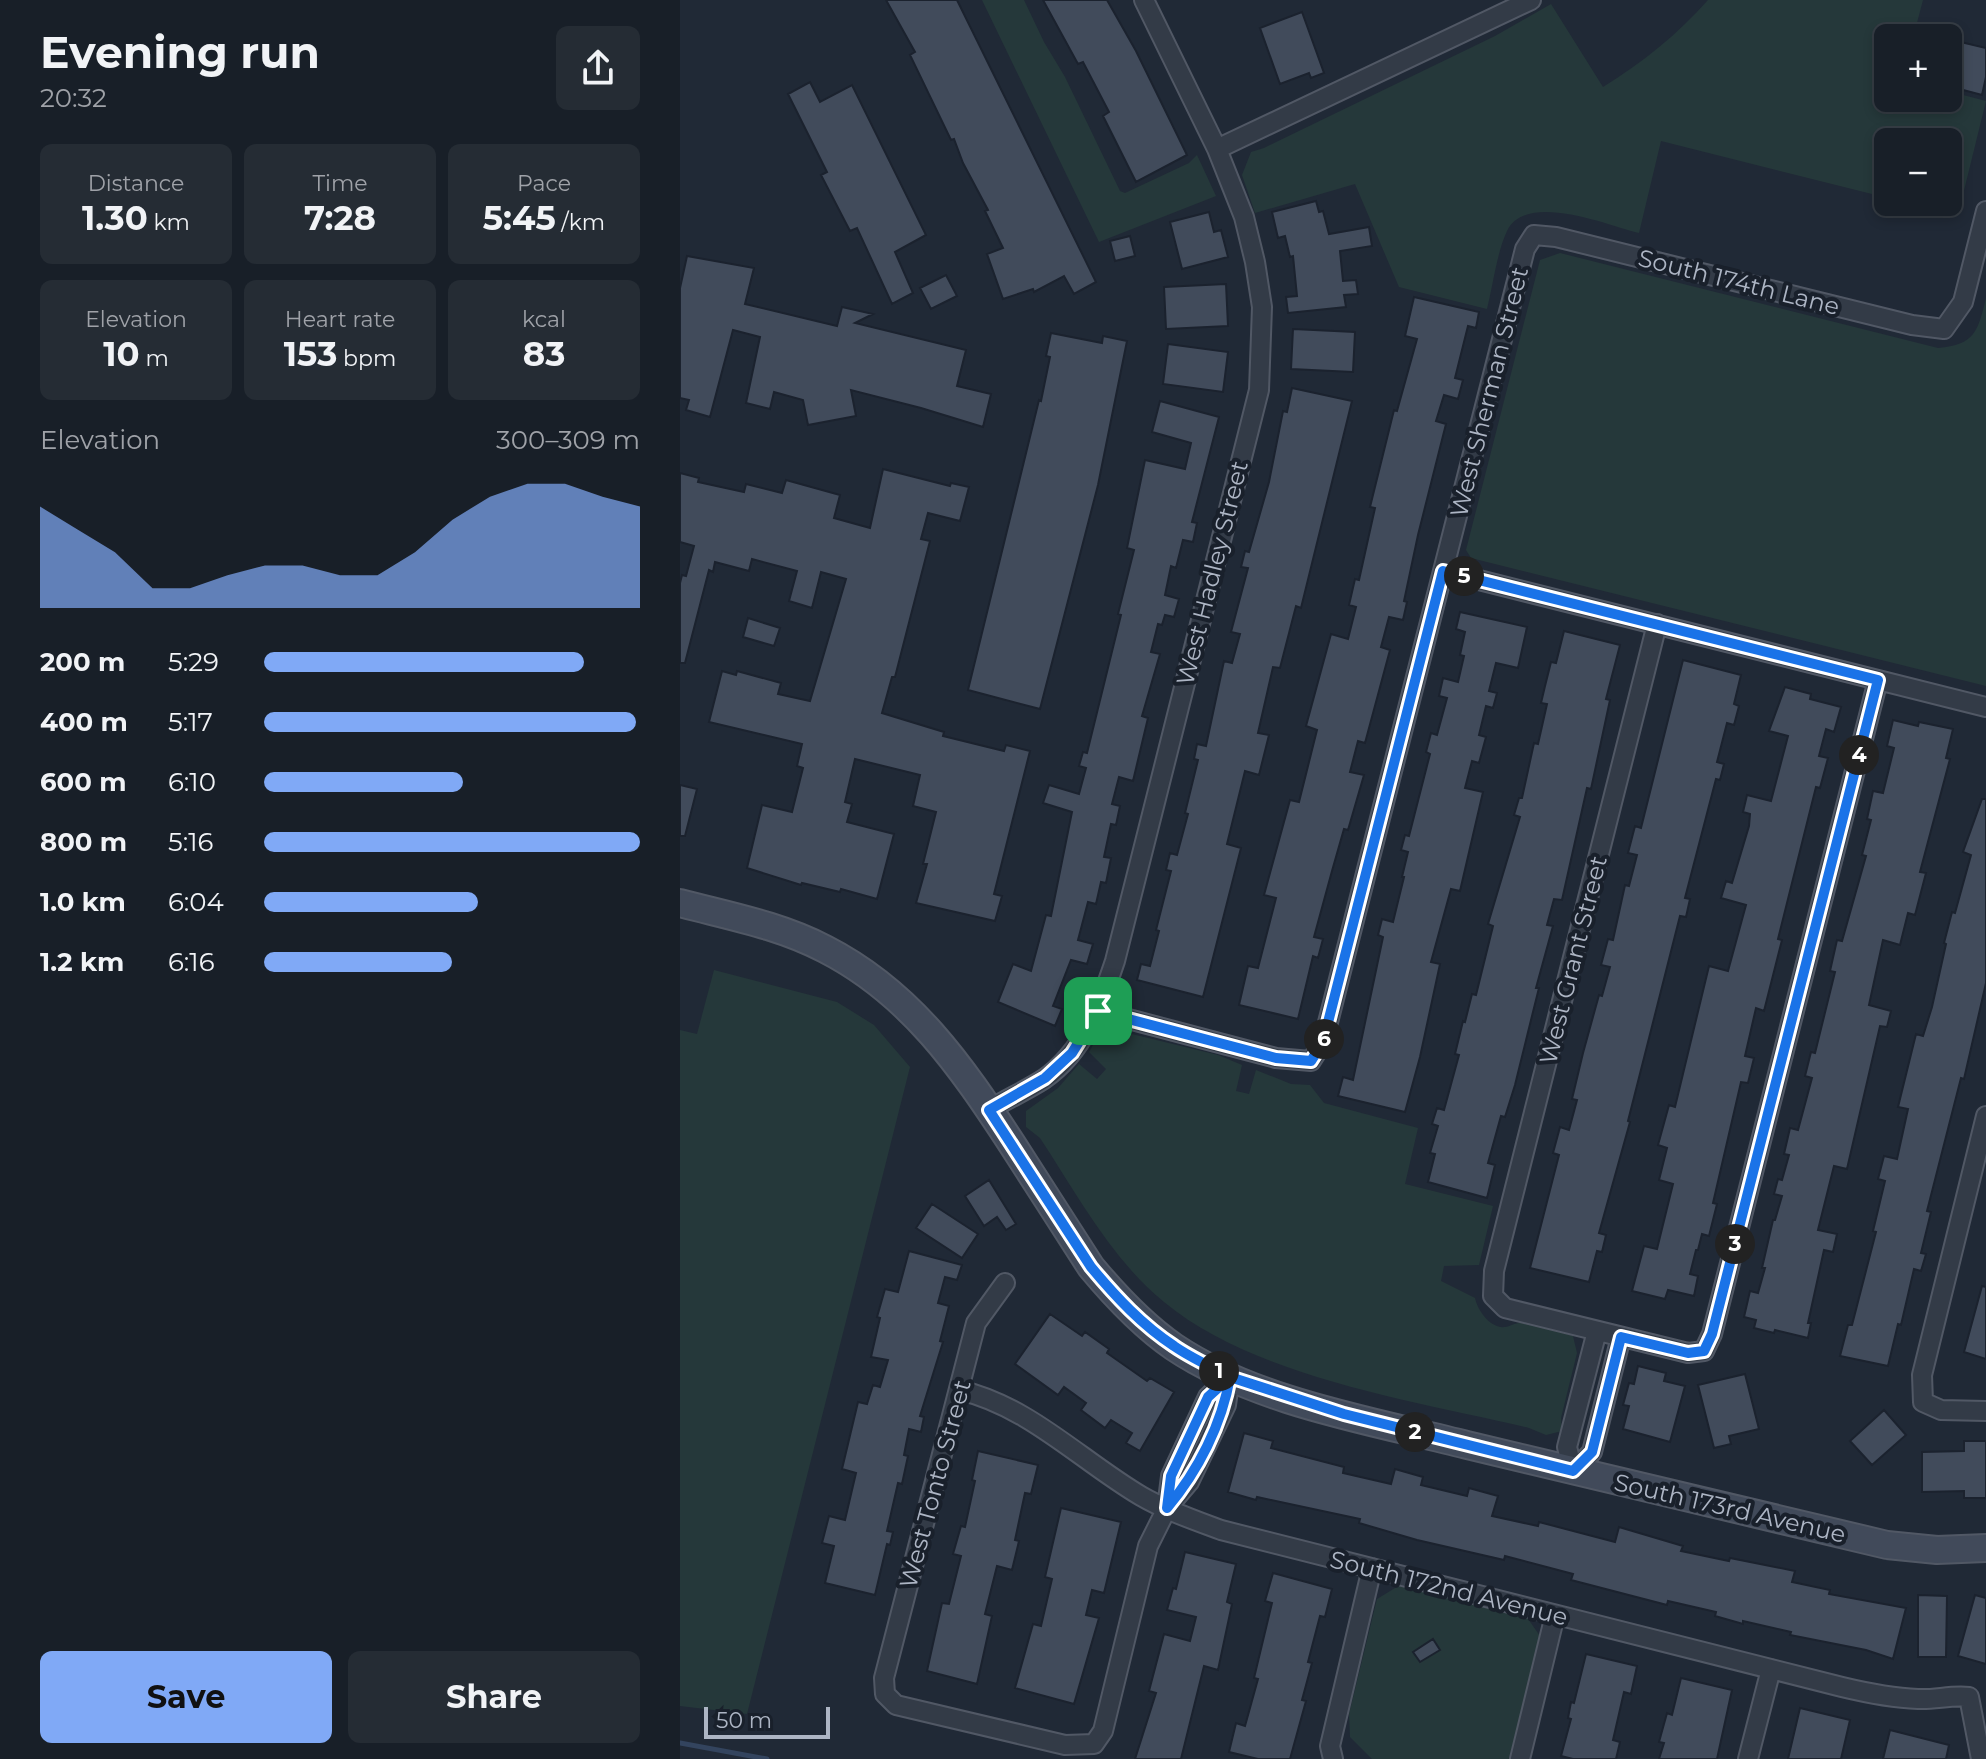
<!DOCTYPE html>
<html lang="en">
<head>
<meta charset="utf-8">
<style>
	:root { --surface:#181f28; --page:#252c34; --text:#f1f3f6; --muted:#9fa2a8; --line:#363d45; --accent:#80a9f6 }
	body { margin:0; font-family:Montserrat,sans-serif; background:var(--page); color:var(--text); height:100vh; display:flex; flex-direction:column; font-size:30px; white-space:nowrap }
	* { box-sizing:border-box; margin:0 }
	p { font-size:26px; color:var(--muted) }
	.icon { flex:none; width:44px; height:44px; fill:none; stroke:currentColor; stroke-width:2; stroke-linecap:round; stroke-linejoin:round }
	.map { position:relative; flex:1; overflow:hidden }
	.details { display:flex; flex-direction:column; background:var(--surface); width:680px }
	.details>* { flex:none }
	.fabs { position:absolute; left:1194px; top:24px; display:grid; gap:16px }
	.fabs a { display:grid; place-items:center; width:88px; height:88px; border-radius:12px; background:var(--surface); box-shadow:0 4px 12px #0003,0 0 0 2px var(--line); font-size:40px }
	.scale { position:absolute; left:24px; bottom:20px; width:126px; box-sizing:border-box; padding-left:8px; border:4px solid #adb5c4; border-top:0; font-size:22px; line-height:28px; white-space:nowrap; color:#adb5c4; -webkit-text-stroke:6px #19202b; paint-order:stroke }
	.pin { position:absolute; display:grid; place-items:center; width:68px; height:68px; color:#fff; margin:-34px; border-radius:16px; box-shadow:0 4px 12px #0006 }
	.km { position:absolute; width:40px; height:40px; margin:-20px; border-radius:50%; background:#222; color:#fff; font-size:22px; line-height:40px; text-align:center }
	.round { display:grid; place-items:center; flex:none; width:84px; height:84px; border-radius:12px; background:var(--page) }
	.summary { display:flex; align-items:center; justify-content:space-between; height:136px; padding:0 40px }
	h1 { font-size:44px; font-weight:700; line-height:60px }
	.metrics { display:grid; grid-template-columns:repeat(3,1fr); gap:12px; height:136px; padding:8px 40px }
	.metrics div { display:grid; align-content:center; border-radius:12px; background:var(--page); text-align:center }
	.metrics b { font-size:34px; font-weight:700 }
	.metrics small { font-size:22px; font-weight:400 }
	.metrics p { font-size:22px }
	.chart { height:224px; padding:16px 40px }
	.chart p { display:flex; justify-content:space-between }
	.chart svg { width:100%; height:144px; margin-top:8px; fill:var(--accent); opacity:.7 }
	.action { display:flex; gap:16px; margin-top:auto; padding:16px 40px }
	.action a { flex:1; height:92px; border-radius:12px; background:var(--accent); color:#111; font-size:32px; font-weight:700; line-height:92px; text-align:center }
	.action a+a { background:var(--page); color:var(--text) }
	ul { padding:0 40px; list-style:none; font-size:26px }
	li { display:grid; grid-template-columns:128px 96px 1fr; align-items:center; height:60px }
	li i { height:20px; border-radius:10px; background:var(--accent) }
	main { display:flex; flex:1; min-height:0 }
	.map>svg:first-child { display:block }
</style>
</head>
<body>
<main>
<section class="details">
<div class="summary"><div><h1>Evening run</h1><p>20:32</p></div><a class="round"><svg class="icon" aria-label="share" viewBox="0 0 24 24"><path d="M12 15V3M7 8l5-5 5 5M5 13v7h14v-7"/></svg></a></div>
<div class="metrics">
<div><p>Distance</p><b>1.30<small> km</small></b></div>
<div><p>Time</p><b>7:28</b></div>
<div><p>Pace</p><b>5:45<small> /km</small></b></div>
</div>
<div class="metrics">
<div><p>Elevation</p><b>10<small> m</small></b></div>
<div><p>Heart rate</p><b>153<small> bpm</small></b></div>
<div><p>kcal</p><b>83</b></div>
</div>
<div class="chart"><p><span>Elevation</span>300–309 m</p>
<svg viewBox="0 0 160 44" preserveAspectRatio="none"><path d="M0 44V13L10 20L20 27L30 38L40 38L50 34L60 31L70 31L80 34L90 34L100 27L110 17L120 10L130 6L140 6L150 10L160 13V44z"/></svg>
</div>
<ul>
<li><b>200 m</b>5:29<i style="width:85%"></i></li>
<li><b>400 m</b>5:17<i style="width:99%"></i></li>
<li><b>600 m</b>6:10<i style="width:53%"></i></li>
<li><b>800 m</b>5:16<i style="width:100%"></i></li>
<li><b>1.0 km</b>6:04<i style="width:57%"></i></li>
<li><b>1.2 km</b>6:16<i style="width:50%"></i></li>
</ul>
<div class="action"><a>Save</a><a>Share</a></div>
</section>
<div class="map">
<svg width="1306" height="1759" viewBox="0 0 1306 1759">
	<rect width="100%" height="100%" fill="#202936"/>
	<!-- green -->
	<path fill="#25383a" d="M302,0H344L364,42L385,77L440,191L445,193L509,163L517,155L536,196L419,242Z
		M1028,0H1243L1233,38H1208V98H1268V91L1306,101L1278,215L1225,202H1268V142H1208V198L981,141L959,233C927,225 846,191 827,231C817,252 813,285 807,309L719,287L675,184L575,213L562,175L571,152L584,148L815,36L871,4L923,87C962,63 998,34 1028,0Z
		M880,253L1258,348C1295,345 1298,331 1306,298V686L791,558L786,550L860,260Z
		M34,970L157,1002L194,1025L230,1067L67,1714L0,1706V1030L17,1034Z
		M423,1027L538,1055L562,1065L556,1091L569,1094L576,1070L611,1084L630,1085L644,1103L738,1128L725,1184L813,1206L799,1265L764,1266L761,1281L795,1298C797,1309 810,1329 825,1327C830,1327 836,1322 843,1323C859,1324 877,1331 893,1336L897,1353L881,1418L882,1431L866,1435L849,1428C735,1401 576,1378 484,1302C431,1259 397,1194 360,1138L346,1127V1111L378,1088L399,1064L417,1079L426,1069L409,1052Z
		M720,1585L846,1616L860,1636L829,1759H692L670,1737L669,1714L697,1599Z"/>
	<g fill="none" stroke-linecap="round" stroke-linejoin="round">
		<!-- stream -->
		<path stroke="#33445e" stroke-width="5" d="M0,1743L87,1759"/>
	</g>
	<!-- building -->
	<path fill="#414b5b" stroke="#1b222e" stroke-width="2" d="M206,0H277L416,282L394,294L384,276L354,292L353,289L323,299L307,254L323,248L305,211L308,210L283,163L274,139L271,140L230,55L235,52Z
		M363,0H427L456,51L507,155L456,182L423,116L429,112L403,62L398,64Z
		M622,12L644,73L631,78L629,73L600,84L580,28Z
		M1268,39L1306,48V77L1302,95L1268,86Z
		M130,82L140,102L172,85L246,235L215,252L233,293L212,304L177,228L170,231L141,175L147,172L108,94Z
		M636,201L639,212L643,211L649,234L689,227L692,246L660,251L663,281L676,280L678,294L664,295L666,307L608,313L606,297L617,296L613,256L610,257L605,236L598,238L592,212Z
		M529,212L534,232L541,230L548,257L502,269L490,222Z
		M450,236L455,256L435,261L430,241Z
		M7,256L74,268L65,304L157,326L162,307L193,314L175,323L286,350L277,386L311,394L303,427L241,408L171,390L176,416L128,425L123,400L94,392L90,409L66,403L80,337L53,330L30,417L6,410L9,400L0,398V288Z
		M266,275L277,296L251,309L240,288Z
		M546,284L548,326L486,329L484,287Z
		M734,297L799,312L796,328L788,326L775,378L783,380L778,399L764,395L756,421L766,424L738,535L724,601L727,602L723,620L709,617L701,647L710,650L685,743L678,741L670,772L684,775L668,830L664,829L652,871L634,937L643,939L638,958L633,956L618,1019L559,1005L568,966L578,968L596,898L584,895L610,800L619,802L637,730L626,726L651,634L668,639L676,607L669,605L675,579L679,580L695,508L690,507L714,410L717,411L737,339L725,336Z
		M613,329L675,332L673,372L611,369Z
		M371,333L422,343L423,336L447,341L418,485L360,709L288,690L359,400L361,401L370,357L366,356Z
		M488,344L548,352L543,392L483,384Z
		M612,388L672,401L621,608L616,606L600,668L593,667L578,733L589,735L579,775L565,771L547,844L561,848L523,997L457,980L461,964L470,966L479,931L476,930L491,871L486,870L490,853L497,855L508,814L505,813L518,760L514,759L517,744L526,746L544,661L552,663L560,634L551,632L568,568L561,567L565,551L569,552L589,482L603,411L607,412Z
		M480,401L539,417L512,522L517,523L513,542L503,540L496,568L491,566L485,595L499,599L494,617L485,615L482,625L478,624L471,652L480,654L462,716L468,718L453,781L439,777L432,804L440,806L436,825L431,824L424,857L431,858L426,883L421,882L416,904L408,902L398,940L413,944L407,964L391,960L373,1006L382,1009L375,1026L318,1002L333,964L351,971L366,915L371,916L392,812L363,803L369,785L399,794L406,768L399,766L403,752L407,753L441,615L438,614L454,550L447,548L465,460L505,469L511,443L472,432Z
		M203,469L270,486L271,483L289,487L280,521L248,513L241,539L250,541L215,677H212L202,713L264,732L263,736L324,751L326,745L350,751L314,894L322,896L315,921L236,903L247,864H243L256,812L233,806L240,775L175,759L165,802L172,804L167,822L214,834L197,899L161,889L160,892L122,883L121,885L67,868L82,805L112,812L123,768L117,766L122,744L29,722L42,671L56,675L57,671L101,683L98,694L130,701L166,579L141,572L132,608L109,601L117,571L72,559L69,571L35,562L33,572L29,570L5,663H0V583L2,575L6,576L14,546L0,542V473L19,478L18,482L64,492L66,484L102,493L106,480L160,495L154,518L190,528Z
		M780,612L847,627L838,668L816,663L809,691L817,693L813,708L806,706L799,735L806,737L799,763L792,761L785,788L803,792L780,891L771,889L751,962L760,964L740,1057L725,1112L658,1096L663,1077L673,1080L703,937L698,935L702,919L713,922L724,877H722L728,852L721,850L725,835L729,836L750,754L746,752L751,733L757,735L767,698L759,696L763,678L778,682L784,656L780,655L785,632L776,629Z
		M68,618L100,628L94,646L63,637Z
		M884,631L940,645L926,699L930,700L911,789L907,788L882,900L874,899L867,925L873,926L856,988H859L853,1012L835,1085L825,1117L821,1116L808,1163L815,1165L807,1198L748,1182L755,1154L750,1153L758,1126L752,1124L757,1108L764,1110L779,1055L775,1054L783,1021L785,1022L792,994L796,995L813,926L808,924L840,817L834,815L839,798H842L854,743L858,744L867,704L861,703L865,686L871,662L876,663Z
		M1003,660L1061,675L1054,704L1059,706L1054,725L1047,723L1037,762L1044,764L1040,780L1036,779L1005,898L1010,899L1006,917L1000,916L948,1121L950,1122L919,1233L926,1235L922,1252L917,1251L909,1282L850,1268L879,1155L873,1153L880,1127L889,1130L897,1100L892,1099L903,1053L919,995L922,996L930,967L921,965L928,939L933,940L945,885L949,886L957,855L948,853L955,826L961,828Z
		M1105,687L1131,694L1130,699L1161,707L1154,732L1146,729L1139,756L1148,758L1140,788L1136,787L1098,939L1102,940L1084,1011L1076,1008L1065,1056L1074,1058L1068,1083L1061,1082L1033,1203L1037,1204L1029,1236L1022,1234L1018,1250H1016L1010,1274L1018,1276L1014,1296L988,1290L985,1299L952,1291L964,1246L977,1249L993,1184L979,1180L987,1148L978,1145L989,1105L995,1107L1029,966L1048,971L1066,905L1041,898L1046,881L1052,883L1069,826L1070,814L1063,812L1067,795L1091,801L1108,736L1089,731Z
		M1213,720L1238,726L1239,722L1273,729L1266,758L1270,759L1240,872L1246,873L1235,915L1228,913L1220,945L1203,940L1189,1005L1211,1011L1207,1027L1200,1026L1167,1169L1154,1166L1138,1230L1157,1234L1153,1252L1144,1250L1128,1323H1131L1128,1338L1095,1330L1094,1333L1074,1328L1076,1320L1064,1317L1070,1291L1078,1293L1085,1268H1082L1093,1220H1095L1102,1196L1094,1194L1098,1179L1102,1180L1109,1155L1104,1154L1110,1128L1118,1130L1132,1078L1125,1076L1131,1052L1135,1053L1155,972L1150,971L1157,940L1162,941L1186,856L1182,855L1191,820L1187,819L1193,791L1203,793L1214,748L1207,746Z
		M0,785L17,789L5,836H0Z
		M1302,799H1306V983L1284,1079L1281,1078L1247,1211L1251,1212L1241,1253L1246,1254L1241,1271L1234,1269L1221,1325L1218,1324L1208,1366L1160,1356L1168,1325H1172L1196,1232L1193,1231L1205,1181L1198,1179L1204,1156L1217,1159L1228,1109L1218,1107L1236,1034L1243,1036L1252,1007L1266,944L1264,943L1272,912L1275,913L1291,855L1283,852Z
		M309,1180L336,1224L326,1230L317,1217L304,1226L285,1196Z
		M252,1204L298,1234L282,1258L236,1228Z
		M229,1251L282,1265L277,1280L265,1277L258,1303L269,1306L260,1341L263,1342L240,1416L244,1417L241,1432L229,1429L224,1455L228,1456L222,1484L218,1483L207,1531L213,1532L210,1545L207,1544L195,1595L145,1583L154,1546L142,1543L149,1516L165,1520L176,1473L162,1469L178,1402L187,1404L193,1385L200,1387L208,1360L191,1357L200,1318L197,1317L205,1289L218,1292Z
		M1302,1286L1306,1287V1359L1284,1352Z
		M370,1314L402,1336L405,1332L429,1349L427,1353L467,1381L470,1378L494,1392L460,1451L446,1443L452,1433L431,1420L425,1428L401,1410L406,1403L384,1387L378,1395L335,1364Z
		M958,1366L986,1373L984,1381L1005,1386L990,1442L943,1429L949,1406L943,1405L949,1383L954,1384Z
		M1065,1374L1079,1429L1049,1436L1051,1444L1034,1448L1018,1385Z
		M1204,1410L1226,1435L1192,1465L1170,1441Z
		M564,1433L593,1441L591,1448L664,1467L663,1473L711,1484L715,1469L743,1477L741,1485L787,1496L789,1488L818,1496L812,1516L858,1526L859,1522L935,1542L939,1527L1003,1546L1001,1551L1049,1561L1050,1558L1115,1571L1112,1582L1150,1590L1149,1594L1226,1608L1213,1659L1186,1650L1110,1635L1111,1632L1063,1621V1624L1035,1616L1036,1612L988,1601L987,1605L891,1580L893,1574L825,1556L824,1560L737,1540L679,1523L680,1519L577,1497L576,1500L548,1492Z
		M1284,1441H1306V1498H1284V1491L1242,1492V1452L1284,1451Z
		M298,1451L358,1465L351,1494L345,1493L335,1540L339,1541L332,1570L317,1566L305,1614L312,1616L297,1684L247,1671L262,1603L269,1604L281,1556L273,1554L281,1526L285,1527L295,1481L292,1480Z
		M381,1508L441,1522L424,1593L412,1590L406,1615L419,1618L394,1704L335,1688L353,1624L361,1626L372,1579L365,1577Z
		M505,1552L556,1564L547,1602L552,1604L538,1670L524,1666L501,1759H455L476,1693L469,1691L484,1634L510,1641L516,1617L487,1610L493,1588L496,1589Z
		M593,1573L652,1589L645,1617L640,1616L628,1662L632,1663L622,1700L626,1701L610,1759H578L549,1752L556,1723L565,1726L578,1679L574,1678L592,1603L585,1601Z
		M1238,1595L1267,1596L1266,1657H1238Z
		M1295,1595L1306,1598V1664L1278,1656Z
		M753,1639L760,1650L740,1662L733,1652Z
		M906,1654L957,1666L951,1694L944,1692L933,1740L940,1742L936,1759H893L881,1756L891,1719L888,1718L891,1702L894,1703Z
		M1001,1678L1052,1690L1037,1759H979L984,1743L979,1742L987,1713L992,1715Z
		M1120,1708L1170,1720L1161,1759H1108Z
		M1210,1730L1269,1745L1266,1759H1203Z"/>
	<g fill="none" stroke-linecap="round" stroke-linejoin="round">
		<!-- street casing -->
		<g stroke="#515865" stroke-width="22">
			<path id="street" d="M537,149L851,0
				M763,571L1306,707
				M977,624L814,1271L813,1296L825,1308L1008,1353L1024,1351L1032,1334L1198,680
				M418,1011L596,1058L631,1061L643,1042L845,249L854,235L876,237L1232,325L1264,329L1283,302L1306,211
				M309,1110C327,1099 347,1090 364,1079C404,1051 420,1006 435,961L579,390L582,307L575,262L564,217L537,149L464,0
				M1306,1116L1242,1375L1243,1402L1261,1410L1306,1411
				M325,1283L296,1323L204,1678L205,1694L216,1705L385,1745L414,1744L423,1731L468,1546L487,1508L509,1482L546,1405L550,1377
				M917,1331L887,1447L893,1471L912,1452L941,1337
				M279,1390C349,1406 400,1460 461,1496C485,1510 514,1520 541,1530L1162,1687C1187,1693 1212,1698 1238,1699C1255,1700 1271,1695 1289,1697L1301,1759
				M487,1508L491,1476L528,1397L550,1377
				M653,1759L650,1746L692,1568
				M840,1759L875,1615
				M1068,1759L1091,1669"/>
		</g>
		<!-- secondary casing -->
		<g stroke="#515865" stroke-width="30">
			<path id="secondary" d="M0,903C49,916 99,925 145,949C231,993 281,1066 332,1144C358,1185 385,1226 411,1267C436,1297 462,1325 494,1347C576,1402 692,1421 787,1445C927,1479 1067,1512 1207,1545L1257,1550L1306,1548"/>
		</g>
		<!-- street -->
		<use href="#street" stroke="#333b47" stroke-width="18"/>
		<!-- secondary -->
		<use href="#secondary" stroke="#414a5a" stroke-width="26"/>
	</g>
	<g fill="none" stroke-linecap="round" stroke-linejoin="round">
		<!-- route casing -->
		<g stroke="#fff" stroke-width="16">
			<path id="route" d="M418,1011L392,1053L365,1078L309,1110L411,1267C436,1297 462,1325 494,1346C511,1358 532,1367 550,1377C542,1424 518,1471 487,1508L491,1476L528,1397L550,1377L664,1414L893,1471L912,1452L941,1337L1008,1353L1024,1351L1032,1334L1198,680L763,571L643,1042L631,1061L596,1058L418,1011"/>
		</g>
		<!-- route -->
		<use href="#route" stroke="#1a73e8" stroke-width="10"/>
	</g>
	<g text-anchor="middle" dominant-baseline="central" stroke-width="8" stroke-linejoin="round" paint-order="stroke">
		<!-- street labels -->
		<g font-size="24" fill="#adb5c4" stroke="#19202b">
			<text transform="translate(1059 282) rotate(14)">South 174th Lane</text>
			<text transform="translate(809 392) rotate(-76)">West Sherman Street</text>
			<text transform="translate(532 573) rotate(-76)">West Hadley Street</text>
			<text transform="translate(893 960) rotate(-76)">West Grant Street</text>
			<text transform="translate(255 1484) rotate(-75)">West Tonto Street</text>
			<text transform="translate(1050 1508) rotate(13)">South 173rd Avenue</text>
			<text transform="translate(769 1588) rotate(14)">South 172nd Avenue</text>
		</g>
	</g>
</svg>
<div class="fabs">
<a>+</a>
<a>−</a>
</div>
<div class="scale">50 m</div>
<div class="pin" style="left:418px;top:1011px;background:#1e9e55"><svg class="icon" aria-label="arrive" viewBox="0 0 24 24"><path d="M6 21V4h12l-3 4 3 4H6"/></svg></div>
<b class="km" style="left:539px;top:1371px">1</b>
<b class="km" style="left:735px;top:1432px">2</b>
<b class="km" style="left:1055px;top:1244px">3</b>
<b class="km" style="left:1179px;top:755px">4</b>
<b class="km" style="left:784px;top:576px">5</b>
<b class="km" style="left:644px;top:1039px">6</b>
</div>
</main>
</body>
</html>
